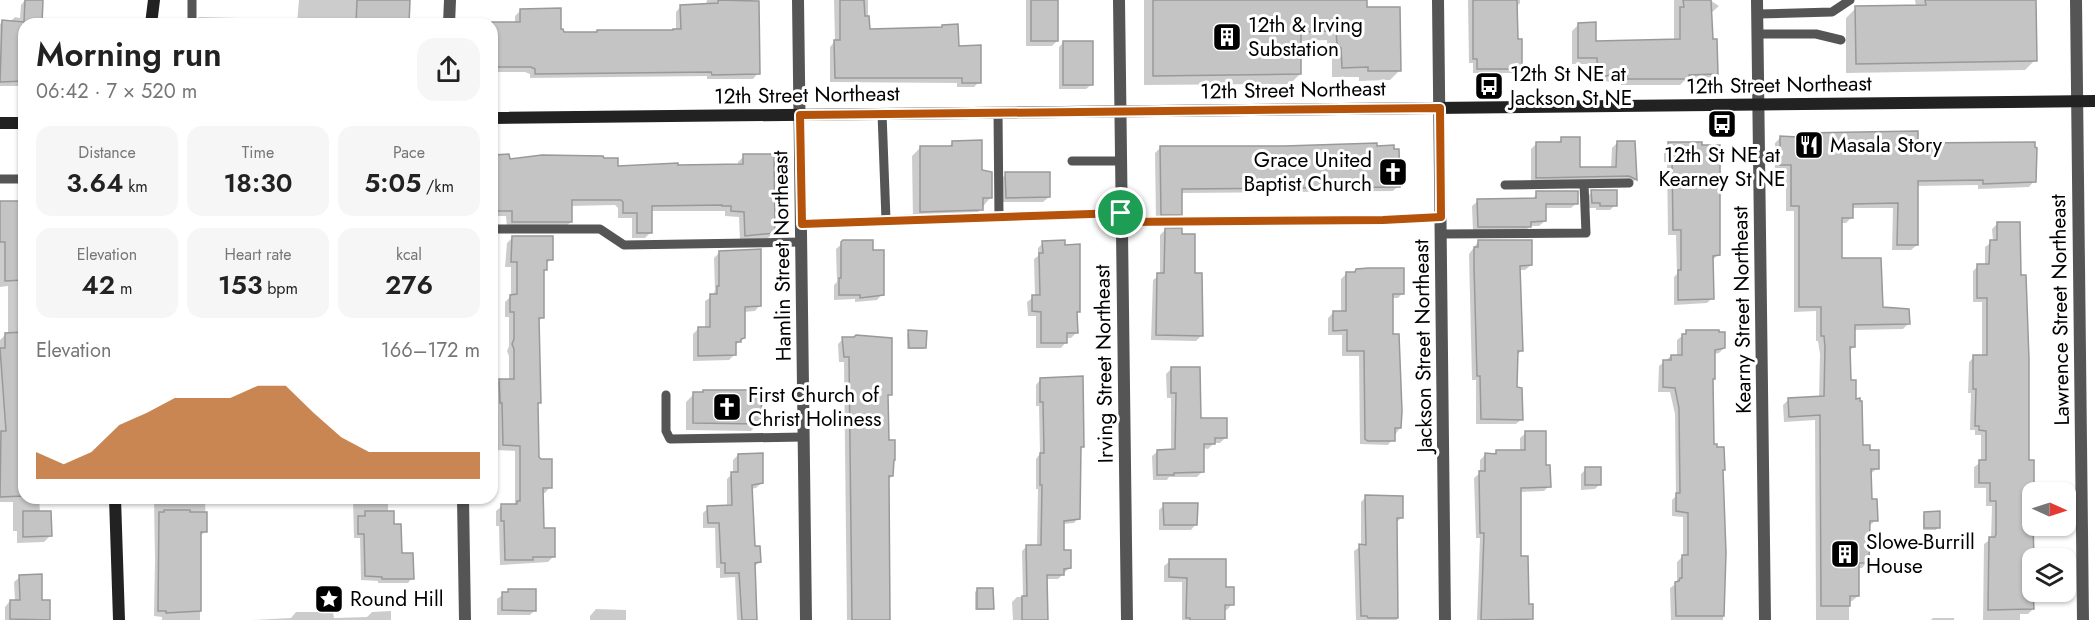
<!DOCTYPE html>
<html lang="en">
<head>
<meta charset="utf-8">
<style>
	:root { --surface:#fff; --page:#f6f6f6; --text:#222; --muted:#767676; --accent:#b45309 }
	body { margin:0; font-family:Jost,sans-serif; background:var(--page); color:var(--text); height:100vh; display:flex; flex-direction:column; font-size:22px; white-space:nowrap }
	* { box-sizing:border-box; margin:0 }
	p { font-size:20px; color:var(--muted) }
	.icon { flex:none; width:33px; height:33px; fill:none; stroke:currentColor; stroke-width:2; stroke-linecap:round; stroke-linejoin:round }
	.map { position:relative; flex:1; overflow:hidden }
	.side { position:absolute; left:18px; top:18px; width:480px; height:486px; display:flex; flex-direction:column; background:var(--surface); border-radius:18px; box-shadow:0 2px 4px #0004 }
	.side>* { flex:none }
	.needle { width:39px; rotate:93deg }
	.fabs { position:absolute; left:2022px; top:482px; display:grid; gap:12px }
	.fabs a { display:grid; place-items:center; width:54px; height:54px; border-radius:12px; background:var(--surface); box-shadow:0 2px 4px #0004; font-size:30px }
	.pin { position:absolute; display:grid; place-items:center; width:51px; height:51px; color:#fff; margin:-26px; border:3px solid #fff; border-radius:50%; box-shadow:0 2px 6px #0007 }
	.round { display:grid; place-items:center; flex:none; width:63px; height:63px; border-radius:18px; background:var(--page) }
	.overview { display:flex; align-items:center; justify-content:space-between; height:102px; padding:0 18px }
	h1 { font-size:33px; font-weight:600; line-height:45px }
	.metrics { display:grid; grid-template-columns:repeat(3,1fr); gap:9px; height:102px; padding:6px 18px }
	.metrics div { display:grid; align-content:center; border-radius:15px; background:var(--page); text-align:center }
	.metrics b { font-size:26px; font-weight:600 }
	.metrics small { font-size:16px; font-weight:400 }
	.metrics p { font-size:16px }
	.chart { height:168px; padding:12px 18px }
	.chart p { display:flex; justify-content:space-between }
	.chart svg { width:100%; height:108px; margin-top:6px; fill:var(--accent); opacity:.7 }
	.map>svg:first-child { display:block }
</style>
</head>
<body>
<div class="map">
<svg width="2095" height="620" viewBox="0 0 2095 620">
	<rect width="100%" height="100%" fill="#fff"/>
	<!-- shadow -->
	<path fill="#0003" d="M25,0L40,24H24V86H0V24L2,22H10L15,17L20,18L21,5Z
		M299,0H409L408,24H297Z
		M707,0H746L758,73L753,79H707V76L530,78V74L525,72H492V24H489H515V16L521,10L562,33L676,30V12L681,6L706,5Z
		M834,0H868V31L940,29L943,26L979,82L974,87H957V83L830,82V47L835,41Z
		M1026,0H1057V41L1052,46H1026Z
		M1144,0H1365V9L1400,70L1390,80L1359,81V77H1332V58L1328,54L1327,40L1300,41V74L1290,84L1144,85Z
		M1468,0H1520V3L1515,8L1516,40L1521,68L1516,73H1473V63H1469Z
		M1674,0H1710L1719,6L1710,14L1716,73L1709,80L1684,81L1680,85H1621V81L1592,82L1591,64H1572V31L1579,24L1595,42L1674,41Z
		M1915,0H2034L2035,60L2025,70L1846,73V18L1856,8L1916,7Z
		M199,17L271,19V24H193Z
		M1064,42L1092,84L1086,89H1059V47Z
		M1780,138L1916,145L2034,181L2029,187L1978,189V185L1917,186V245L1911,250H1892L1893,208H1851V218L1846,223H1841L1840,259L1881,308L1908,324L1903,329L1853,330L1854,347L1849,351L1850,381L1861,447L1878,468L1870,474L1871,500L1876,520L1869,526L1867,562L1862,568H1858V596L1852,601H1849V620H1816L1815,420L1784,422L1783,405L1789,399L1819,398L1820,354L1818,341H1816V311L1794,312V211H1786V170H1775V143Z
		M1562,139L1578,169L1611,168L1612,148L1617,143H1634L1635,180L1631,184L1531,182V149L1536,144L1557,143Z
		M953,142L981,172L991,197L973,218L913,220L912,156L920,148H948Z
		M1669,144L1718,254L1713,260L1712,298L1707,303L1674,305V277L1677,274L1676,235H1668L1667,162H1664V149Z
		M1160,148L1398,186L1393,191L1181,193V214L1175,219L1156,220L1155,153Z
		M493,156L509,160L616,167L738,166V162L744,156L773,233L768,238L740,241L739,217L725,216V211H650V233L645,238H632V218H618V208L615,205L570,206L571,222L565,227H507L506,216H492Z
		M1006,174L1049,197L1043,202H1001V179Z
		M1592,192L1615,205L1610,210H1596V208H1587V197Z
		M1537,193L1577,203L1571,208H1544L1545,221L1539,226H1530L1525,231L1473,232L1472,206L1478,201L1532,200Z
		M24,202V498H39L40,512L50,536L44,542L17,543V531H13V502H0V340L6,334H8V286L0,287V203Z
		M1998,223L2027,462L2034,492L2033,609L2028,614H2020V620H1983L1984,544L1991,539L1992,506H1986V488H1974V467L1981,462V435H1975V430H1970L1971,393H1968L1969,362L1974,357H1982V302H1973V271L1978,266H1985V247L1993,241L1992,229Z
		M1165,230L1193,274L1202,335L1196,341L1151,340L1153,280L1160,275V235Z
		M513,237L551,259L545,265V269L543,272V317L537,322L539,402L537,405L538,458L550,487L545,493H542V530L554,556L548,562L500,565L499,526H496V511L502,506L515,505V451L497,450V408H494V386L500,381H509V356L507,351L509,346V317H505V302L511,296V267H505L507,243Z
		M844,242L872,252L882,294L877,300L855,302V299L834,300V285L837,282L836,249Z
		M1478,242L1531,265L1525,270H1519L1521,351L1516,356L1515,389L1522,419L1516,424H1476V380H1472L1469,254Z
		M1043,243L1078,311L1076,314V333L1071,338H1066V342L1061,348H1036V316H1028L1027,302L1035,296L1034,259L1038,256V248Z
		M719,253L760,305L755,311L743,312L744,338L734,346V355L729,360L693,361V334L698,329H705V301L713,296L715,290L714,258Z
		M1356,271L1403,293L1398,298H1392V336L1400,428L1388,445L1360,444L1359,356H1342V335H1328V318L1333,313H1341V279L1346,274H1353Z
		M909,332L925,347L923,349H907V334Z
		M1687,332L1724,348L1719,353L1714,354L1711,381L1712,446L1723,470L1721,472L1724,534L1723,620H1671L1670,588L1677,583V562L1683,556V517L1672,516V500L1676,496L1675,414L1670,392H1658L1659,366L1671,356H1677V340Z
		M843,339L890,394L886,398L887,442L892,476L888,480L890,620H847L844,362H839L838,344Z
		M1171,369L1199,420L1225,438L1220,443H1214L1208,449L1202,448V472L1197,477H1169L1167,480H1153L1152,456L1158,451H1171V398H1167L1166,374Z
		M1040,380L1082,446L1079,449L1078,518L1074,523L1062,524V552L1070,567L1058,579H1046V620H1013L1012,602L1017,597H1023L1022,551L1027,546H1037L1038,489H1036V459L1040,454L1039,406H1036V385Z
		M694,394L759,423L751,431L686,430V402Z
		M1526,433L1545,467L1549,486L1544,491L1519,492V558L1531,619L1477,620L1480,538H1476L1474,478L1480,473V460L1485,455H1493L1497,451H1520V438Z
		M738,455L761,483L756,488L750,489L754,548L759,562L754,567L755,620H737L735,577L720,578V568H716L715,528H703V513L708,508L727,507V479L733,473V460Z
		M1586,469L1600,484L1595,489L1581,490V474Z
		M1366,497L1401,518L1396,523L1397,620H1356L1354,551L1361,546V502Z
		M152,498H205L206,531L200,536V620H162V617L154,616L155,560L154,500Z
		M287,498H307L305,500L287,501Z
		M347,498H388V512L400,555L412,578L408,583H378V581L361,580L360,538H354L353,499Z
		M1164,505L1196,524L1191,530H1159V510Z
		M1925,513L1938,527L1936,530H1923V515Z
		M1170,561L1224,588L1232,604L1227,610H1223V620H1182V582H1164V566Z
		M20,577L40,601H48L49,620H5V607L10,601H15L14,582Z
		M977,590L992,608L990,610H975V592Z
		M508,591L535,610L530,615H497V599Z
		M596,609L626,610V620H590V616Z
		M391,611V620H393H252L291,618L296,612H333L334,618L367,617L372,612Z
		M1933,618H1954V620H1931Z"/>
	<!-- building -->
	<path fill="#c4c4c4" stroke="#999" stroke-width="1.5" d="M25,0H43L42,24H24V81L0,82L2,20L24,22Z
		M357,0H410L409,24H356Z
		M718,0L759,1L760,74L712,75L711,72L535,74V69L531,67H492V22H520V9L561,8V29H563L564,32H597V30H673V29H681L680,5L718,3Z
		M840,0H864L865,16H869L870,29L942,27V25L958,24L959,46L981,45V83H962V78H835L834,40H840Z
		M1031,0H1058V41H1031Z
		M1153,0H1367V7H1400L1401,71H1368V67L1342,68L1341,48L1337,44L1336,31L1301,32V74L1153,76Z
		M1473,0H1517L1518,39H1522V69H1477V59H1473Z
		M1683,0H1711L1713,39H1717L1718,74L1689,75V79H1627V75L1598,76L1597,58H1578V23L1596,22V41L1680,39V7H1684Z
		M1925,0H2036L2037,61L1856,64L1855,6L1926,5Z
		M1063,41H1093V85H1063Z
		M1918,131V143L2035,142V147L2037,148L2036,182L1983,184V180L1918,181V245H1897L1898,203L1853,204V218H1842V258H1881L1883,307L1909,309L1910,324L1855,325V347H1850L1851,380H1856V399L1860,398V401H1862L1863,445H1870V450H1879V469H1871L1872,499H1877L1878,521H1870L1869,563H1859V596H1850V606H1821L1820,415L1789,417L1788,398L1824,396L1825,347L1824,336H1821V307H1799V206H1791V165H1780V136L1798,137L1802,133Z
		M1561,137H1580V167H1616L1617,141H1635L1637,180L1629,176L1536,178V142H1561Z
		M982,140V170L992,172V198H983V210L920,212V146H952V141Z
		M1668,142H1702V145H1720V255L1713,256L1714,299L1678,300V270H1681V230H1673L1672,158H1669Z
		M1377,143V146L1394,145V149H1399L1400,187L1182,189V215H1161L1160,146H1284Z
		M509,154L510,159L542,155L603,156L604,158H618V166L678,163V165L743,164V154H774L775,233L745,236L744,212L731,211V206H722V205L652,206V233H637V213H623V202L621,200H572V222H512V211H496L495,194H493V155Z
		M1005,172H1050V197L1006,198Z
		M1591,190H1617V206H1600V203H1592Z
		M1536,191H1578V204H1546V221L1531,222V227H1478L1477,199L1536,198Z
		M0,201H24V280L5,281V242H0Z
		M1997,222H2020L2021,275H2026L2029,359V460H2034V492H2032L2034,558H2027L2032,574L2034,609L1988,610L1989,537H1995L1996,534V501H1990V483H1979V460H1986V431L1979,430V426H1975L1976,389H1973V355H1987V298H1977V264H1989L1990,240H1997Z
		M1165,228H1182V234H1195V273H1202L1203,336L1156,335L1157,273H1164Z
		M512,236H553V260H547V270H544V318H539L541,403H538L539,457L541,459H552V488H543L544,528H555V557H533V560H505L504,521H501V504H517V501H520V446L503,445L502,403H500L499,379H514V349L512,344L514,339V312H510V295L517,294V262H511Z
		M843,240H873V250H884V295L860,298V295H839V278H841V242Z
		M1065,240V245L1080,244V312H1077L1078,333H1067V343H1041V312L1032,311V295H1040L1039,253H1043L1042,241Z
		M1478,240H1532V265L1520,266L1523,351H1518L1517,387L1522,388L1523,420L1481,419L1480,376H1477L1474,267V247H1478Z
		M761,249V306L745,307V338L741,339V342H736V355L698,356V327H710V294H717V286H719V251Z
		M1369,268H1404V294H1393V334H1399L1402,411L1401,428H1395V441H1368L1365,439L1364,351H1347V330L1333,331V311H1346V272H1355L1356,269Z
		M908,330L927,331L926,348H909Z
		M1686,330H1719V332H1725V348L1715,350V379H1713L1714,444H1717V447H1724L1725,470H1723L1726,553L1724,616H1676L1675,582L1679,581L1680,578H1682V555H1688V513L1676,511V493H1680L1679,408L1675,388L1663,387V360H1671V355H1682V334H1686Z
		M24,332V496L0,497L1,431H6L0,348H5V333Z
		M856,335L892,338V395H888L889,440H895V460H894L893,476H889L890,620H852L849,357H844L842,337H854Z
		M1171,367H1200L1201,418H1227V438H1215V444H1204V472L1174,473V475H1157V450L1175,449L1176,393H1171Z
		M1083,376L1084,447H1081L1080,519L1064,521V550H1071V568L1064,569V575H1047L1048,620H1022V596H1027L1026,545H1041L1042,485H1040V453H1044L1043,402H1040V378Z
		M703,390H762L761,424L693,423V392H703Z
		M1525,431H1546V465H1550L1551,487L1521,488V556H1528L1529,604H1533V619L1481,620L1484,533H1480L1479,471H1485V453L1496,454V450H1525Z
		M763,453V483L752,485L755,546H760L761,562L755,563L757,620H742L739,573H725V563H721L719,523H708L707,506L732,505L731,472H738V454Z
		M1585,467H1601V485H1585Z
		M1365,495L1403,496V518H1397L1398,618H1368L1367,616H1361L1359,544L1366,545Z
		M1163,503H1198L1197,525H1164Z
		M164,510H190V512H207V532H201V611L166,613V611H158L159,512H164Z
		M23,511H51L52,536L23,537Z
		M365,511H394V524H401L402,553H413L414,579H382V577L365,576L364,534H358V516H365Z
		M1940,511V528H1924V512Z
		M1169,559H1226V587H1234V605H1225V620H1190V618H1186L1187,578L1169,577Z
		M42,574V600H50V620L10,619V600H20L19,575Z
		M977,588H993L994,609H977Z
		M508,589H536V611L502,610V592H508Z"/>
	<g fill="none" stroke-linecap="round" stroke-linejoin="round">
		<!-- lane -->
		<path stroke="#555" stroke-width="9" d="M1758,14L1832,12L1850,0
			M192,24V0
			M1758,34H1816L1841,40
			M998,112L999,217
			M882,113L886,220L1121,213
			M1072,161H1121
			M0,179H24
			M1505,185L1629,183
			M1121,222L1383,220L1441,217
			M802,224L886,220
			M492,229H600L624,245L802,242
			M1441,234L1586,233L1584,184
			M666,395V431L670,439L804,437"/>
		<!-- street -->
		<path stroke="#555" stroke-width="12" d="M798,0L806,620
			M1119,0L1127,620
			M1438,0L1445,620
			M1757,0L1765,620
			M2076,0L2083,620
			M449,24L450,0
			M463,498L465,620"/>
		<!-- secondary -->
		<path stroke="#222" stroke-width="12" d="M151,24L154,0
			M492,118L2095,101
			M0,123H24
			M115,498L119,620"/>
	</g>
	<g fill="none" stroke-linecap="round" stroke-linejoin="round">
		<!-- route casing -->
		<g stroke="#fff" stroke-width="12">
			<path id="route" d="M1440,108L1441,217L1383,220L1121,222V213L802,224L800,115Z"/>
		</g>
		<!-- route -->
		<use href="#route" stroke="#b45309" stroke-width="8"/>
	</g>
	<!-- icons -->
	<defs>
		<g id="building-square" transform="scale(1.5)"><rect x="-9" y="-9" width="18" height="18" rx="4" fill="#000" stroke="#fff"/><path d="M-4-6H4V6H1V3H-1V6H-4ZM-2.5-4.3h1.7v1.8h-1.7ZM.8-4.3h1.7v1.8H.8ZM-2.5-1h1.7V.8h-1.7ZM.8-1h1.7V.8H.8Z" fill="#fff"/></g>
		<g id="bus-square" transform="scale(1.5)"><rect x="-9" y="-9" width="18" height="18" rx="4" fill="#000" stroke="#fff"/><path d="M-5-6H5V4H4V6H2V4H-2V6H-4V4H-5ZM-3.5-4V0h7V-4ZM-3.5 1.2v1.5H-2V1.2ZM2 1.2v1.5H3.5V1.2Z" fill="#fff"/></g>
		<g id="restaurant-square" transform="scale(1.5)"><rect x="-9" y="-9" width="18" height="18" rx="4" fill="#000" stroke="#fff"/><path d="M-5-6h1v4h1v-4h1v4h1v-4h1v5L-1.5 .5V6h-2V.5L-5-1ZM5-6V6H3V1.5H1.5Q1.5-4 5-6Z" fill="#fff"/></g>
		<g id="church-square" transform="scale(1.5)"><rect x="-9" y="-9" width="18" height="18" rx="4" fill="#000" stroke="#fff"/><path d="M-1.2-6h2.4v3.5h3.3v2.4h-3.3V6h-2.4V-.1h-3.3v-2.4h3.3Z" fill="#fff"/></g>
		<g id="sight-square" transform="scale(1.5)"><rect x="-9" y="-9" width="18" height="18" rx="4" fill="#000" stroke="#fff"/><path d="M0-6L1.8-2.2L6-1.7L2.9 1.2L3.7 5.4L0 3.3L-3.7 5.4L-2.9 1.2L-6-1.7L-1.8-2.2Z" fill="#fff"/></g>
	</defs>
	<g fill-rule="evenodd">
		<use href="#building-square" x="1227" y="37"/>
		<use href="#bus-square" x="1489" y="86"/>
		<use href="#bus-square" x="1722" y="124"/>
		<use href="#restaurant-square" x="1809" y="145"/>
		<use href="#church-square" x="1393" y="172"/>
		<use href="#church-square" x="727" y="407"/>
		<use href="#building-square" x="1845" y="554"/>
		<use href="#sight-square" x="329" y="599"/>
	</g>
	<g text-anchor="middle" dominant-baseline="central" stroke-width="6" stroke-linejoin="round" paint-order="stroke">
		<!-- poi labels -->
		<g font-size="21" fill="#000" stroke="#fff" text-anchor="start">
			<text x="1248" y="25">12th &amp; Irving<tspan x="1248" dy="24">Substation</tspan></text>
			<text x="1510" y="74">12th St NE at<tspan x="1510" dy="24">Jackson St NE</tspan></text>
			<text x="1830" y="145">Masala Story</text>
			<text x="1722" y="155" text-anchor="middle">12th St NE at<tspan x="1722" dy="24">Kearney St NE</tspan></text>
			<text x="1372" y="160" text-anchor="end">Grace United<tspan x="1372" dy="24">Baptist Church</tspan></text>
			<text x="748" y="395">First Church of<tspan x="748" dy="24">Christ Holiness</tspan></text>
			<text x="1866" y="542">Slowe-Burrill<tspan x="1866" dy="24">House</tspan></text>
			<text x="350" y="599">Round Hill</text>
		</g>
		<!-- street labels -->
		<g font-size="21" fill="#000" stroke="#fff">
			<text transform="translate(1779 85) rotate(-1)">12th Street Northeast</text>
			<text transform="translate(1293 90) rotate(-1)">12th Street Northeast</text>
			<text transform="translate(807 95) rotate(-1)">12th Street Northeast</text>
			<text transform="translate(782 256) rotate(-91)">Hamlin Street Northeast</text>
			<text transform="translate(1742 310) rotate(-91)">Kearny Street Northeast</text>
			<text transform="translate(2060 310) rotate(-91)">Lawrence Street Northeast</text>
			<text transform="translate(1423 346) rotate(-91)">Jackson Street Northeast</text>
			<text transform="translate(1104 364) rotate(-91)">Irving Street Northeast</text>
		</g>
	</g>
</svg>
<div class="fabs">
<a><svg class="needle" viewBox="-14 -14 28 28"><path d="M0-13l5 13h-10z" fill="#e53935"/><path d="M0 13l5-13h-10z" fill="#767676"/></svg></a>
<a><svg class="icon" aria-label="layers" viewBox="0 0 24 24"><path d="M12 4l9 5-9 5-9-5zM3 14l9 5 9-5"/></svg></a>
</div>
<div class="pin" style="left:1121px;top:213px;background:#1e9e55"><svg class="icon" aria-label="arrive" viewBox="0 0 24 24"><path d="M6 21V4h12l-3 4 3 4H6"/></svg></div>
<section class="side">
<div class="overview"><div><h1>Morning run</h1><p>06:42 · 7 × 520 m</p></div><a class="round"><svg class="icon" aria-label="share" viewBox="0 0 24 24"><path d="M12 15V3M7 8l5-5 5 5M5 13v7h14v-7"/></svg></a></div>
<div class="metrics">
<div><p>Distance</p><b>3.64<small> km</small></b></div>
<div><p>Time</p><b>18:30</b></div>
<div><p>Pace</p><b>5:05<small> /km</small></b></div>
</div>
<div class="metrics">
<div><p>Elevation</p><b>42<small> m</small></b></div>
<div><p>Heart rate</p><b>153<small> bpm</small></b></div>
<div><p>kcal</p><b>276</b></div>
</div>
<div class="chart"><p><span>Elevation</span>166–172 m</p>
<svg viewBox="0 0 160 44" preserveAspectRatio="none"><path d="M0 44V33L10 38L20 33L30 22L40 17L50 11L60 11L70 11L80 6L90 6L100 17L110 27L120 33L130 33L140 33L150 33L160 33V44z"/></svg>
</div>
</section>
</div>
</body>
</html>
